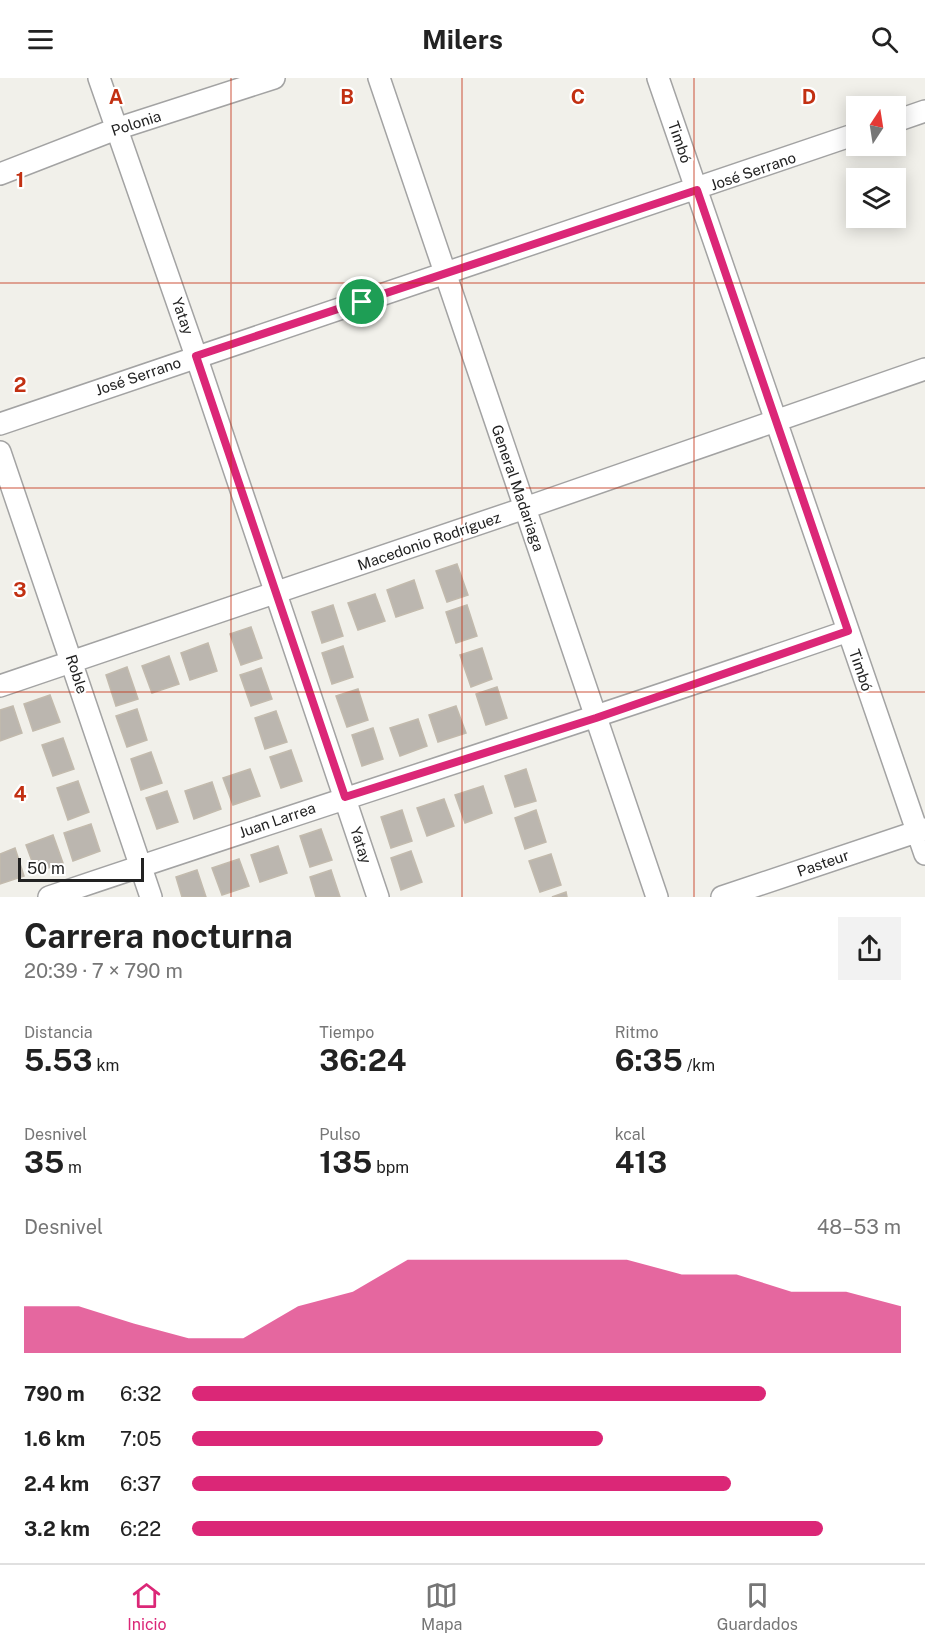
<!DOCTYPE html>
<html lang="es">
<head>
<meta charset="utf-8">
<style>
	:root { --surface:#fff; --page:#f2f2f2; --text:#222; --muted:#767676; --line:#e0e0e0; --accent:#db2777 }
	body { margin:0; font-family:"Public Sans",sans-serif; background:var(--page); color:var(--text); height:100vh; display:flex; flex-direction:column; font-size:22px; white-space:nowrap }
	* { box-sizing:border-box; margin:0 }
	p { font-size:20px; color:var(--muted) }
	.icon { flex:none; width:33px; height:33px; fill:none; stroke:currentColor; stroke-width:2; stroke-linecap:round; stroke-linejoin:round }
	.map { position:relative; height:819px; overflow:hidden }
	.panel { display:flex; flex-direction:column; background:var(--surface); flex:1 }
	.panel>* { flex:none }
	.needle { width:39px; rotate:12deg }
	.buttons { position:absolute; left:846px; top:18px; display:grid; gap:12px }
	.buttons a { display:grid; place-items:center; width:60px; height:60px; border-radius:0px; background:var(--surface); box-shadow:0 3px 15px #0003; font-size:30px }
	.scale { position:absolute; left:18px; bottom:15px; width:126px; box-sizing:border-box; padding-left:6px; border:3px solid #222; border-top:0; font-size:16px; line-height:21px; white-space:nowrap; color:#222; -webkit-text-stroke:4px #fff; paint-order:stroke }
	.pin { position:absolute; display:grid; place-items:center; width:51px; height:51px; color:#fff; margin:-26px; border:3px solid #fff; border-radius:50%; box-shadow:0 2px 6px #0007 }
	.round { display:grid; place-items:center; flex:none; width:63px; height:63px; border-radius:0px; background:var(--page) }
	.overview { display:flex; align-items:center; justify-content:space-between; height:102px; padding:0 24px }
	h1 { font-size:33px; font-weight:700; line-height:45px }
	.metrics { display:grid; grid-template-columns:repeat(3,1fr); gap:9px; height:102px; padding:6px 24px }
	.metrics div { display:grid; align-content:center }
	.metrics b { font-size:30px; font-weight:700 }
	.metrics small { font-size:16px; font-weight:400 }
	.metrics p { font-size:16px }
	.chart { height:168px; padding:12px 24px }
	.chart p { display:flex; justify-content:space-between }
	.chart svg { width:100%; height:108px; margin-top:6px; fill:var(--accent); opacity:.7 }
	ul { padding:0 24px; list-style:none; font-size:20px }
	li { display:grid; grid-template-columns:96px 72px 1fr; align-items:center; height:45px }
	li i { height:15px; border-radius:8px; background:var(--accent) }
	header { display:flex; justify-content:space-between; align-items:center; height:78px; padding:0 24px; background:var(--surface); font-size:27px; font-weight:700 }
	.tabs { display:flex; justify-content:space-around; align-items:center; height:84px; border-top:2px solid var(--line); background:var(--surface); font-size:16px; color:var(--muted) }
	.tabs a { display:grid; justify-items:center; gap:3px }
	.tabs .current { color:var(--accent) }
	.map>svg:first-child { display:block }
</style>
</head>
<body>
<header><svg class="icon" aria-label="menu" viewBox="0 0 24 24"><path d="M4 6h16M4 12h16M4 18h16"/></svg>Milers<svg class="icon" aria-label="search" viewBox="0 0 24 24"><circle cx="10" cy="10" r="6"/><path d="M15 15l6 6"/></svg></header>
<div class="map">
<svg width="925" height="819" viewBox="0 0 925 819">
	<rect width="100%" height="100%" fill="#f1f0ea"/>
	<!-- building -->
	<path fill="#bbb6af" stroke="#c2baad" stroke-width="1.5" d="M457,486L468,517L447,524L436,493Z
		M414,502L423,530L396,539L387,512Z
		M375,516L385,543L358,552L348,525Z
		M333,527L343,558L322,565L312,534Z
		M467,527L477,558L456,565L446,534Z
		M251,549L262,580L241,587L230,556Z
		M208,565L217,593L190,602L181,575Z
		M343,568L353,599L332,606L322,575Z
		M482,570L492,601L471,609L460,577Z
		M169,578L179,606L152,615L142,588Z
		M127,589L138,621L116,628L106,597Z
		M261,590L272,621L251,628L240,597Z
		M497,609L507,640L486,647L476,616Z
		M358,611L368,642L347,649L336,618Z
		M50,617L60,644L33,653L24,626Z
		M13,628L22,655L0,663V632Z
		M456,628L466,655L438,664L429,637Z
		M137,631L147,662L127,669L116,638Z
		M276,633L287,664L265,671L255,640Z
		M418,641L427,668L400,678L390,650Z
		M373,650L383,681L362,688L352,657Z
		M63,660L74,691L53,698L42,667Z
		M291,672L302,703L281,710L270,679Z
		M151,674L162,705L141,712L131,681Z
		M250,691L260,718L233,727L223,700Z
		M526,691L536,723L515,729L505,698Z
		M78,703L89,734L68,742L57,710Z
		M212,704L221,731L194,741L185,713Z
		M483,708L492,735L465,745L455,717Z
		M167,713L178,744L157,751L146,720Z
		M444,721L454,748L427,758L417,730Z
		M402,732L412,763L391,770L381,739Z
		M536,732L546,764L525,771L515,740Z
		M91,746L100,773L73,783L64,755Z
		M321,751L332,782L310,789L300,758Z
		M53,757L63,785L36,794L26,767Z
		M278,768L287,795L260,804L251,777Z
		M15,770L24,798L0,806V776Z
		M411,773L422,804L401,812L391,780Z
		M551,776L561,807L540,814L529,783Z
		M239,781L249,808L222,817L212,790Z
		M197,792L206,819H182L176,799Z
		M331,792L340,819H316L310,799Z
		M566,814L567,819H552Z"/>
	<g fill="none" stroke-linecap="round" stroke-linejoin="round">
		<!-- minor casing -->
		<g stroke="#a3a3a3" stroke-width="24">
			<path id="minor" d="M99,0L196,278L378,819
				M379,0L657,819
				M658,0L925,776
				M896,43L925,33
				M0,96L116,51L274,0
				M0,346L856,56
				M0,374L151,819
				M0,608L525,430L925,291
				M49,819C315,729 582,645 848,553
				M722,819L925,751"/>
		</g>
		<!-- minor -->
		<use href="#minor" stroke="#fff" stroke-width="21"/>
	</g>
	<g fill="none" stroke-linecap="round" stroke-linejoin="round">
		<!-- route casing -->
		<g stroke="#fff" stroke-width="12">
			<path id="route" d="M697,112L848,553L596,640L345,719L196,278Z"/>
		</g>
		<!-- route -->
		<use href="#route" stroke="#db2777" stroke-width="8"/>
	</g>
	<!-- grid -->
	<path fill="none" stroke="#c23012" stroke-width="1.5" stroke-opacity="0.55" d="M231,0V819M462,0V819M694,0V819M0,205H925M0,410H925M0,614H925"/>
	<g text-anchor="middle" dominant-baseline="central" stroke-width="4.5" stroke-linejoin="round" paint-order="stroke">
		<!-- street labels -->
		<g font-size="15" fill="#222" stroke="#fff">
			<text transform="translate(136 45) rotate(-18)">Polonia</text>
			<text transform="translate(680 64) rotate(71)">Timbó</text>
			<text transform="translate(753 93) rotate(-19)">José Serrano</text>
			<text transform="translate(183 238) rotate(71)">Yatay</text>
			<text transform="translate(138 298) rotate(-19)">José Serrano</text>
			<text transform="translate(518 410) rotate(71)">General Madariaga</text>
			<text transform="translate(429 463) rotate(-19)">Macedonio Rodríguez</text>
			<text transform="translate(861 592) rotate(71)">Timbó</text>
			<text transform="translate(77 596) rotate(72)">Roble</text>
			<text transform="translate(277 742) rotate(-19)">Juan Larrea</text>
			<text transform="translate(361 767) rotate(72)">Yatay</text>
			<text transform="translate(823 785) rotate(-19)">Pasteur</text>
		</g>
	</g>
	<g font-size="20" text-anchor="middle" font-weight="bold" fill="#c23012" stroke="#fff" stroke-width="4.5" stroke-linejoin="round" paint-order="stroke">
		<text x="116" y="26">A</text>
		<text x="347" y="26">B</text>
		<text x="578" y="26">C</text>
		<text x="809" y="26">D</text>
		<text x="20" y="109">1</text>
		<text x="20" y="314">2</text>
		<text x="20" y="519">3</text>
		<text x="20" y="723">4</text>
	</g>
</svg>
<div class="buttons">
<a><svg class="needle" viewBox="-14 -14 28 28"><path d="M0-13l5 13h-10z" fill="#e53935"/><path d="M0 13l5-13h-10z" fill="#767676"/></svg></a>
<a><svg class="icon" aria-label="layers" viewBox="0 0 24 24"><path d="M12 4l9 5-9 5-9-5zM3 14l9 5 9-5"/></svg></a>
</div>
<div class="scale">50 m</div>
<div class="pin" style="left:362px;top:224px;background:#1e9e55"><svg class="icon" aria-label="arrive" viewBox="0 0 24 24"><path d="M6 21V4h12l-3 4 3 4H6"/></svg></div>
</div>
<section class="panel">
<div class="overview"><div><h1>Carrera nocturna</h1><p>20:39 · 7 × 790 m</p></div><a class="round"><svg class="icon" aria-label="share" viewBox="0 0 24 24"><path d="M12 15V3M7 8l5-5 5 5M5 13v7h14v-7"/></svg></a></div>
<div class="metrics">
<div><p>Distancia</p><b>5.53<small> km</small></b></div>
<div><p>Tiempo</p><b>36:24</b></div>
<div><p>Ritmo</p><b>6:35<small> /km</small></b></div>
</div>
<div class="metrics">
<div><p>Desnivel</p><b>35<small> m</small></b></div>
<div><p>Pulso</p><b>135<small> bpm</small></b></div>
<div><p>kcal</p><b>413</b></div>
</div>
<div class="chart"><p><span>Desnivel</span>48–53 m</p>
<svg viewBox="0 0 160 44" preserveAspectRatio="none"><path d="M0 44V25L10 25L20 32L30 38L40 38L50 25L60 19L70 6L80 6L90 6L100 6L110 6L120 12L130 12L140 19L150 19L160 25V44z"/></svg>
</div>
<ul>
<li><b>790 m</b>6:32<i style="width:81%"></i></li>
<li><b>1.6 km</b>7:05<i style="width:58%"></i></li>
<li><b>2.4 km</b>6:37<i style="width:76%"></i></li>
<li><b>3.2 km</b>6:22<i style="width:89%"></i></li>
</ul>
</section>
<nav class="tabs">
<a class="current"><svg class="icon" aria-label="home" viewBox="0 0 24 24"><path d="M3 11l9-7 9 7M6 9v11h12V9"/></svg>Inicio</a>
<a><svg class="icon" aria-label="map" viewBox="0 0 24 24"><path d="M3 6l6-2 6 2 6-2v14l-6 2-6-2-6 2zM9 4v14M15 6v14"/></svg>Mapa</a>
<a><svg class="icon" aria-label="saved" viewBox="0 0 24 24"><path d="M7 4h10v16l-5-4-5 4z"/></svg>Guardados</a>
</nav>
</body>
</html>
